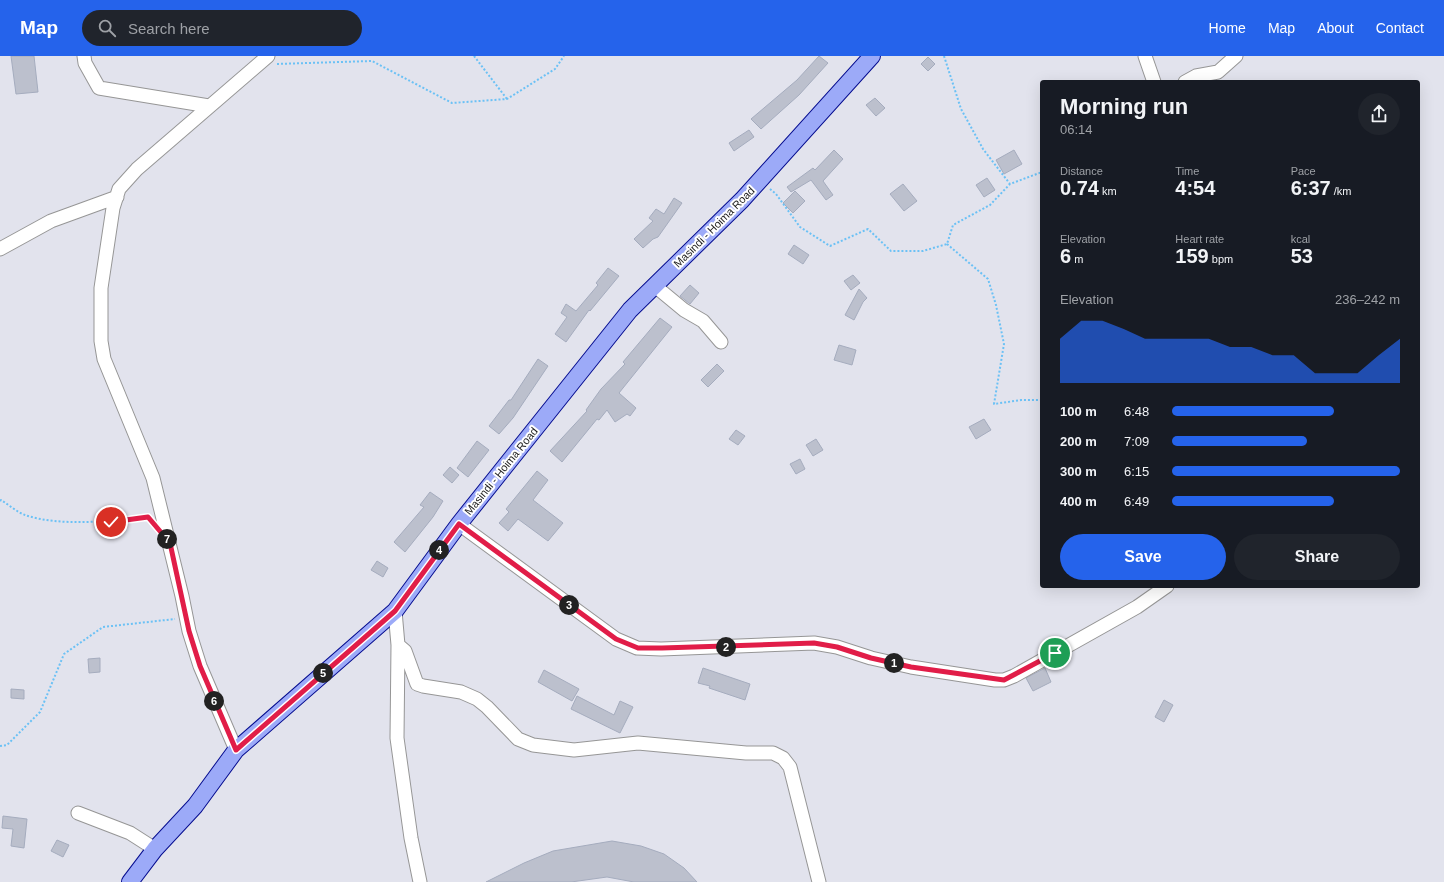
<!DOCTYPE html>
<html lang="en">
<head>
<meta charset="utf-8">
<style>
	:root { --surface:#171b24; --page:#20242c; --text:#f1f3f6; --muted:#9ea1a6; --accent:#2563eb }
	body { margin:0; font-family:Arial,sans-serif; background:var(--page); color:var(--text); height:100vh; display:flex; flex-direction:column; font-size:15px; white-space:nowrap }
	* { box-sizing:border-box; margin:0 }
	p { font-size:13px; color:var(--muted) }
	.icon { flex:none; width:22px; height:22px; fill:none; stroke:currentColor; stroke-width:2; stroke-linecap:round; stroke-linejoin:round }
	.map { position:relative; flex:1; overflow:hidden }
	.drawer { position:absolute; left:1040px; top:24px; width:380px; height:508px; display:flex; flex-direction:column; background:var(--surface); border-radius:4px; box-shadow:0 4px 16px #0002 }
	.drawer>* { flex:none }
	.pin { position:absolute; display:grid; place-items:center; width:34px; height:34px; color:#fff; margin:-17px; border:2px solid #fff; border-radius:50%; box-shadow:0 1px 4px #0007 }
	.km { position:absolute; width:20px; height:20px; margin:-10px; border-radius:50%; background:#222; color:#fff; font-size:11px; line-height:20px; text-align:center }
	.round { display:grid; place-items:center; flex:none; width:42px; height:42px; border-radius:21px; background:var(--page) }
	.head { display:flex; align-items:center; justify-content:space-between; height:68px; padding:0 20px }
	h1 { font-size:22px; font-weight:800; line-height:30px }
	.stats { display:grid; grid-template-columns:repeat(3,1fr); gap:6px; height:68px; padding:4px 20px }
	.stats div { display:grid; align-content:center }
	.stats b { font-size:20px; font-weight:800 }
	.stats small { font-size:11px; font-weight:400 }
	.stats p { font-size:11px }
	.chart { height:112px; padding:8px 20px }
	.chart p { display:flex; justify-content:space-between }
	.chart svg { width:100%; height:72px; margin-top:4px; fill:var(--accent); opacity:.7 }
	.button { display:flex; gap:8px; margin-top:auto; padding:8px 20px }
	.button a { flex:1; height:46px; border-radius:24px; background:var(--accent); color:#fff; font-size:16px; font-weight:800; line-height:46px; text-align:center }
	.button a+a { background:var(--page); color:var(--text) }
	ul { padding:0 20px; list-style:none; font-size:13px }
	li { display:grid; grid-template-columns:64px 48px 1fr; align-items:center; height:30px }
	li i { height:10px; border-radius:5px; background:var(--accent) }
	header { display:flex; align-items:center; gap:24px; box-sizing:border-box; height:56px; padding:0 20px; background:var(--accent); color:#fff }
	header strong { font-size:19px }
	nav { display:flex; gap:22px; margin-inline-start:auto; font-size:14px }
	.search { width:280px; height:36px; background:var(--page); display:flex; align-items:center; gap:10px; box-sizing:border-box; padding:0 14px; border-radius:22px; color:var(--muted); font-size:15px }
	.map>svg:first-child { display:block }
</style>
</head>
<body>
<header>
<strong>Map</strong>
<div class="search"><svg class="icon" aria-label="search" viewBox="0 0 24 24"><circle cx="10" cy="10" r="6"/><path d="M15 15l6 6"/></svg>Search here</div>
<nav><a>Home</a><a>Map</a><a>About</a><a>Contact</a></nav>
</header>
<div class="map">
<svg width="1444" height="826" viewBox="0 0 1444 826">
	<rect width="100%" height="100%" fill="#e2e3ed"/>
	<!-- building -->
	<path fill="#bcc0cd" stroke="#a5acbe" d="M11,0H34L38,36L16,38Z
		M819,0L828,7L799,39L761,73L751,63L797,24Z
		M928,1L935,8L928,15L921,8Z
		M875,42L885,52L876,60L866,49Z
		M749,74L754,81L734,95L729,87Z
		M834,94L843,103L823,125L833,139L826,144L811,124L791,136L787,131L813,112L815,114Z
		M1014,94L1022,108L1004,118L996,104Z
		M987,122L995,134L984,141L976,129Z
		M903,128L917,145L904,155L890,138Z
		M795,135L805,145L793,157L783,147Z
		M674,142L682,147L658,181L653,183L643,192L634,183L653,165L649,162L656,153L664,158Z
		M794,189L809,199L803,208L788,198Z
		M608,212L619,220L590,255L589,254L566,286L555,278L567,261L561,257L566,248L576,255L598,229L596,227Z
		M853,219L860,227L851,234L844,225Z
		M690,229L699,237L690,248L680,240Z
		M859,233L867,242L863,246L854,264L845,259Z
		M660,262L672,271L619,337L636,352L630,360L627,358L615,366L607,354L599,364L597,363L562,406L550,395L587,355L586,354L601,333L625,308L623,306Z
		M839,289L856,294L852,309L834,304Z
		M538,303L548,310L513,362L499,378L489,370L509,344H511Z
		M717,308L724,315L708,331L701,324Z
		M984,363L991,374L976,383L969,371Z
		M736,374L745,380L738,389L729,383Z
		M816,383L823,394L813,400L806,389Z
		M477,385L489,394L468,421L457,412Z
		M800,403L805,413L796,418L790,408Z
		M450,411L459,419L452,427L443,419Z
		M537,415L548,424L533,444L563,467L548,485L518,463L508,475L499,467L509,456L506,453Z
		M430,436L443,445L433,461L405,496L394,486L424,451L420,449Z
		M377,505L388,512L383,521L371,514Z
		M100,602V616L89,617L88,603Z
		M703,612L750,628L745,644L709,632L710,630L698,627Z
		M1045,612L1051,626L1033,635L1026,622Z
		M544,614L579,633L572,645L538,626Z
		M11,633L24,634V643L11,642Z
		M577,640L614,659L620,645L633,651L620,677L571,653Z
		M1164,644L1173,649L1164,666L1155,661Z
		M3,760L27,763L24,792L11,790L13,773L2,772Z
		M57,784L69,789L63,801L51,795Z
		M612,785L641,790L664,798L684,812L697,826H634L607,821L571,826H486L524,807L553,795Z"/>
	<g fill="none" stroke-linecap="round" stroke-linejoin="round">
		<!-- minor casing -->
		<g stroke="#969696" stroke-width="15">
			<path id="minor" d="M84,0L85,7L99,32L209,50
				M1145,0L1154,26
				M1185,26L1196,20L1218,16L1236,0
				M0,193L51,165L117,141
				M655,230L684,254L703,265L721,286
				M459,468L616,583L637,592L661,593L814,587L837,591L871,602L911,611L995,624H1004L1014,620L1137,551L1167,530
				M395,555L398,589L397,682L411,782L420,826
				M398,589L405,595L417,628L423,630L461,636L477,643L487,651L518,683L533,689L574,694L638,687L746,697H773L783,702L790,711L819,826
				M236,694L200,610L189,575L182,540L153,422L104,303L101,285V232L113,152L119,133L137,113L268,0
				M78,757L130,777L155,793"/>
		</g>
		<!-- major casing -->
		<g stroke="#050c8f" stroke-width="18">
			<path id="major" d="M130,826L155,793L195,750L236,694L395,555L459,468L630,254L742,144L872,0"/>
		</g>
		<!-- path -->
		<path stroke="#6bc1f5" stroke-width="2" stroke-dasharray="2 2" stroke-linecap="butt" d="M474,0L507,43
			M944,0L961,53L983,93L1010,128
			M277,8L372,5L452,47L507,43L555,13L564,0
			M770,133L776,138L800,171L830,190L868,173L891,195H923L947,188L953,169L990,149L1010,128L1042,116
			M947,188L988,223L996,249L1004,288L994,348L1021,344H1042
			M0,445L1,444C9,449 17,456 25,459C60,471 112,465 148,461L150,464
			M0,690L7,689L40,656L64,598L103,571L175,563"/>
		<!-- minor -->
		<use href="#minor" stroke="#fff" stroke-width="13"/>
		<!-- major -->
		<use href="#major" stroke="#9caaf8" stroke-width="16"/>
	</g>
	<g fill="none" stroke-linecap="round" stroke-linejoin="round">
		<!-- route casing -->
		<g stroke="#fff" stroke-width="8">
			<path id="route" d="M111,466L148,461L170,487L189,575L200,610L236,694L395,555L459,468L616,583L638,592H662L814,587L837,591L871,602L911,611L1004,624L1055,597"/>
		</g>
		<!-- route -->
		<use href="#route" stroke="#e11d48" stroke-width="5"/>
	</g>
	<g text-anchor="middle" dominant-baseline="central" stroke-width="4" stroke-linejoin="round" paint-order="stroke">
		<!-- street labels -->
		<g font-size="11" fill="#1c1c1c" stroke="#fff">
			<text transform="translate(714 171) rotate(-45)">Masindi - Hoima Road</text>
			<text transform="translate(501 415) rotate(-51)">Masindi - Hoima Road</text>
		</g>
	</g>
</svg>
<div class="pin" style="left:1055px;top:597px;background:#1e9e55"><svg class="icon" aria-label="arrive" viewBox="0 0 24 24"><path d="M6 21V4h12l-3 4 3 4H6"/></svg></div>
<div class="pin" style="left:111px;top:466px;background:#d93025"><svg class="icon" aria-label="check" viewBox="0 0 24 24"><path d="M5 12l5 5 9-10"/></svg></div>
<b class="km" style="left:894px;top:607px">1</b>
<b class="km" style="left:726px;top:591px">2</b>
<b class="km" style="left:569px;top:549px">3</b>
<b class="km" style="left:439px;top:494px">4</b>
<b class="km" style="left:323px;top:617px">5</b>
<b class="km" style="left:214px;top:645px">6</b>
<b class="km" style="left:167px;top:483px">7</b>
<section class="drawer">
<div class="head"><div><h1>Morning run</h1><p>06:14</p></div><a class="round"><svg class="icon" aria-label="share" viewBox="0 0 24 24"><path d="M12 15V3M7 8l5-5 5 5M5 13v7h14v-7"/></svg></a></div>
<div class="stats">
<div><p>Distance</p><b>0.74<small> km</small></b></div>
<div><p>Time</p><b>4:54</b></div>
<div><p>Pace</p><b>6:37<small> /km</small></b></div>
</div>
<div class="stats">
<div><p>Elevation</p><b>6<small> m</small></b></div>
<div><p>Heart rate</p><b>159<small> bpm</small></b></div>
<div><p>kcal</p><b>53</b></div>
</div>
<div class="chart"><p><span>Elevation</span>236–242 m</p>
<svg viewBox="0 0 160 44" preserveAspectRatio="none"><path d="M0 44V17L10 6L20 6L30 11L40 17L50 17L60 17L70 17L80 22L90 22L100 27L110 27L120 38L130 38L140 38L150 27L160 17V44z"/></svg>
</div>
<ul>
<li><b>100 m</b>6:48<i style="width:71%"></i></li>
<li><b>200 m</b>7:09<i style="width:59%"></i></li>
<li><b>300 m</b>6:15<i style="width:100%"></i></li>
<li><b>400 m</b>6:49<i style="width:71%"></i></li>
</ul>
<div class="button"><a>Save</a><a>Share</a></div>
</section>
</div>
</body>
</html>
